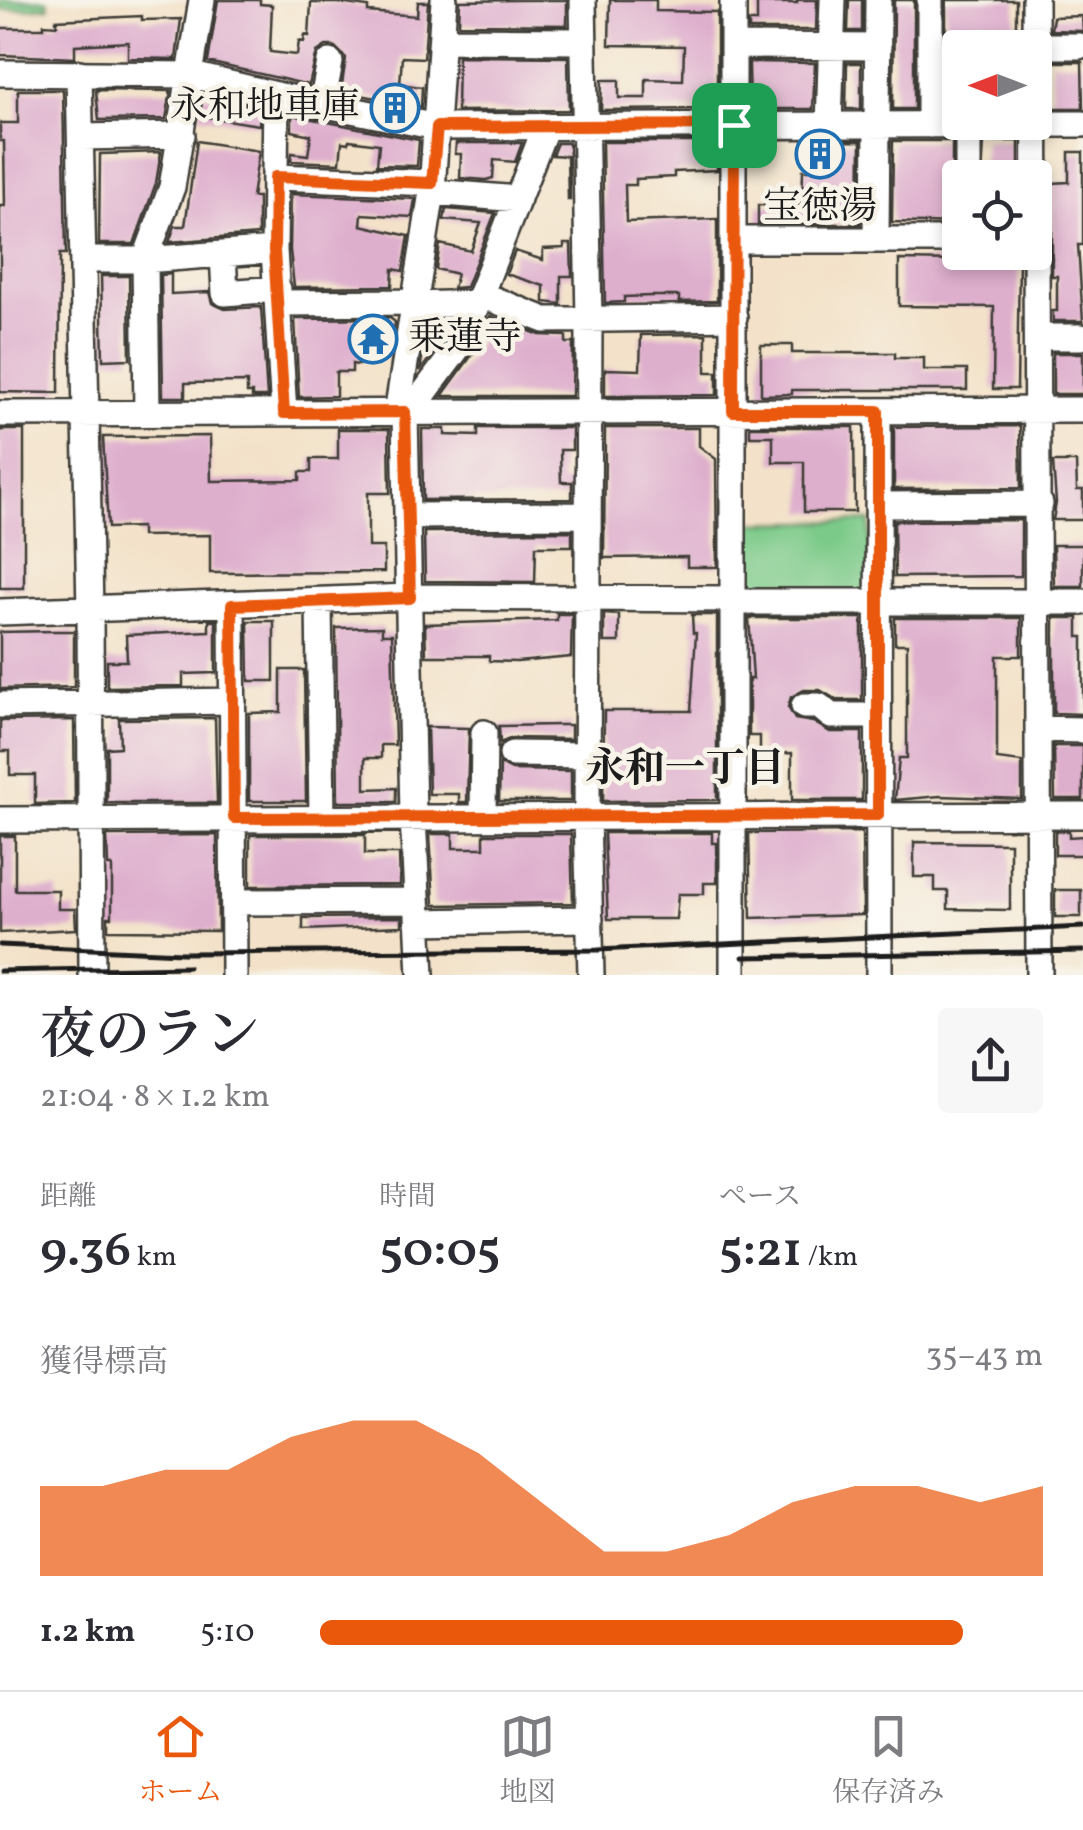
<!DOCTYPE html>
<html lang="ja">
<head>
<meta charset="utf-8">
<style>
	:root { --surface:#fff; --page:#f7f7f7; --text:#2b2b33; --muted:#7c7c81; --line:#e1e1e2; --accent:#ea580c }
	body { margin:0; font-family:Vollkorn,"Noto Serif JP",serif; background:var(--page); color:var(--text); height:100vh; display:flex; flex-direction:column; font-size:38px; white-space:nowrap }
	* { box-sizing:border-box; margin:0 }
	p { font-size:32px; color:var(--muted) }
	.icon { flex:none; width:55px; height:55px; fill:none; stroke:currentColor; stroke-width:2; stroke-linecap:round; stroke-linejoin:round }
	.map { position:relative; height:975px; overflow:hidden }
	.details { display:flex; flex-direction:column; background:var(--surface); flex:1 }
	.details>* { flex:none }
	.needle { width:65px; rotate:270deg }
	.tools { position:absolute; left:942px; top:30px; display:grid; gap:20px }
	.tools a { display:grid; place-items:center; width:110px; height:110px; border-radius:10px; background:var(--surface); box-shadow:0 5px 15px #0003; font-size:50px }
	.pin { position:absolute; display:grid; place-items:center; width:85px; height:85px; color:#fff; margin:-42px; border-radius:20px; box-shadow:0 5px 15px #0006 }
	.round { display:grid; place-items:center; flex:none; width:105px; height:105px; border-radius:10px; background:var(--page) }
	.headline { display:flex; align-items:center; justify-content:space-between; height:170px; padding:0 40px }
	h1 { font-size:55px; font-weight:600; line-height:75px }
	.metrics { display:grid; grid-template-columns:repeat(3,1fr); gap:15px; height:170px; padding:10px 40px }
	.metrics div { display:grid; align-content:center }
	.metrics b { font-size:50px; font-weight:600 }
	.metrics small { font-size:28px; font-weight:400 }
	.metrics p { font-size:28px }
	.chart { height:280px; padding:20px 40px }
	.chart p { display:flex; justify-content:space-between }
	.chart svg { width:100%; height:180px; margin-top:10px; fill:var(--accent); opacity:.7 }
	ul { padding:0 40px; list-style:none; font-size:32px }
	li { display:grid; grid-template-columns:160px 120px 1fr; align-items:center; height:75px }
	li i { height:25px; border-radius:12px; background:var(--accent) }
	.tab-bar { display:flex; justify-content:space-around; align-items:center; height:140px; border-top:2px solid var(--line); background:var(--surface); font-size:28px; color:var(--muted) }
	.tab-bar a { display:grid; justify-items:center; gap:5px }
	.tab-bar .on { color:var(--accent) }
	.map>svg:first-child { display:block }
</style>
</head>
<body>
<div class="map">
<svg width="1083" height="975" viewBox="0 0 1083 975">
	<rect width="100%" height="100%" fill="#f7f3e8"/>
	<filter id="ink" filterUnits="userSpaceOnUse"><feTurbulence type="fractalNoise" baseFrequency=".01" numOctaves="2"/><feDisplacementMap in="SourceGraphic" scale="20" xChannelSelector="R" yChannelSelector="G"/><feConvolveMatrix kernelMatrix="1 2 1 2 8 2 1 2 1" color-interpolation-filters="sRGB"/></filter>
	<filter id="wash" filterUnits="userSpaceOnUse"><feTurbulence type="fractalNoise" baseFrequency=".0048" numOctaves="4" result="noise"/><feDisplacementMap in="SourceGraphic" scale="40" xChannelSelector="R" yChannelSelector="G"/><feGaussianBlur stdDeviation="2.25" result="paint"/><feColorMatrix in="noise" values="0 0 0 0 0 0 0 0 0 0 0 0 0 0 0 0 0 1.4 0 .05"/><feComposite in="paint" operator="in"/></filter>
	<g filter="url(#wash)">
		<rect width="100%" height="100%" fill="#f3e2c9"/>
		<!-- green -->
		<path fill="#7cca89" stroke="#4c7352" stroke-width="2.5" d="M0,0H47L49,7L0,10Z
			M870,521V594H746L745,523Z"/>
		<g id="blocks">
			<!-- building -->
			<path fill="#deaecd" d="M218,0H260V4L272,5L270,52L297,55L299,41L304,42L305,35L309,36L311,3H339L368,7V12L417,16L418,2H428L424,58L402,57L400,84L422,87L421,107L341,91L346,58L334,46H326L317,52L309,85L208,62Z
				M519,0H567V25L459,24L460,1Z
				M610,0H656V11L717,12V109L601,110L602,80H619V98H646V79L683,80L684,46L609,45Z
				M797,0H817L816,30H749V22H757V3H797Z
				M849,0H862V31H848Z
				M894,0H914V109H893Z
				M946,0H1016V30H1010V48H960L958,107H946Z
				M142,16V20L181,19L176,59L128,58V42L75,45V58L0,55V28H44V24L57,25L56,20Z
				M1082,16L1083,31L1051,30L1053,17Z
				M458,56L568,57L569,110L457,111Z
				M749,62L815,63L813,109H750Z
				M1052,62H1082L1083,108H1052Z
				M847,63H861V109H846Z
				M18,90H63L66,254H60L59,393L0,392V206H5L4,141H0V123H18Z
				M96,90L171,91L166,119L99,120Z
				M203,94L260,108L259,125L200,116Z
				M292,115L419,140L417,166L377,165L379,144L349,140L348,143L342,142L340,163L291,161L292,153L308,155L311,135L292,131Z
				M197,141L259,151L252,197H258V235L169,242L175,226H185Z
				M861,141L860,224H758V205L802,206L803,170H809V142Z
				M893,141H952V171L960,184V224L892,222Z
				M984,141H1019V178H982Z
				M602,142H717V170L674,172V177L636,179V185H625L626,222L717,219V301L679,302V296H651L624,297V302L605,303Z
				M456,143H522L515,162L494,160L493,178L486,180L460,178L461,154H455Z
				M557,143H569L570,200H568L567,156L552,155Z
				M161,152L156,183L134,244H99L100,154Z
				M1069,152H1083V245H1078L1083,321H1053V311H1057V276H1052V183L1069,182Z
				M291,194L415,199L412,217L362,214L361,225L409,236L403,271L393,269L392,286L294,287L290,250Z
				M446,209L495,213L466,287L453,288L457,274L436,269L440,244L471,251L481,223L444,220Z
				M564,244H571L572,276H561V304L544,302V286L506,274L515,251L543,260V249L564,248Z
				M899,260L1019,262L1017,389H993L994,307L899,306Z
				M171,274V294L209,292L212,303L225,309L261,307L267,397H252V393H247V382L185,383V397H163L161,275Z
				M101,276H129L130,359L103,360Z
				M490,316L540,335L566,336V343H573L572,396H442L475,351Z
				M390,318L395,322L390,357L358,359V365L352,364V372H336V396L299,397L295,319Z
				M453,320L448,334L420,371L428,321Z
				M706,334V372H717V395L605,396V369L640,370L641,335Z
				M761,345H792V353H895V358H924V370H967V390H792V394L761,395Z
				M1053,353H1083V394H1053Z
				M1020,426L1021,488L894,489V427Z
				M750,427H854L855,512H804V462H773V436H750Z
				M478,428H572V450H560L561,482H572V499L423,500L422,429H445V435L478,436Z
				M605,428H699V446L716,459L717,567H687V557L604,558Z
				M338,429H389L390,493H368V547H384V572L210,573V535L141,536V527L108,528L103,437L210,436L211,481L300,480V472H311V459H338Z
				M0,430H24V588H0Z
				M1053,462H1076L1077,490H1083V520H1053L1056,503Z
				M1021,520V576L895,577L894,521Z
				M572,531V546H536L535,582L425,581L424,532Z
				M1053,545H1083V586H1054Z
				M557,614H572L571,657L517,662L489,661V656H426L425,624L557,620Z
				M604,614L619,615V642H604Z
				M692,615H717V800L603,801L604,711H691L696,633H693Z
				M749,618H862V700H837L820,690H804L791,697L788,707L795,719L813,722L830,732H862V800H792V753L760,754V736H749V679H753Z
				M895,618H1021V656H997V759L1022,762V799L940,796L895,800L899,758H907V644H895Z
				M1054,618H1078V637H1083V714L1054,713Z
				M209,621H216V673L183,674V686L107,687V661H127L126,635L209,631Z
				M248,621H274V681H249Z
				M382,627V634H392L395,745H381V758H365V789L396,788V802H338L336,628Z
				M54,631H74V687L0,689V632Z
				M281,670H304L306,801H249V713L281,712Z
				M215,718L217,803H107V748L120,747L119,719Z
				M74,720L75,803L35,804V775H10V751H0V721Z
				M560,725H571V739L512,738L500,743L499,726Z
				M427,727L469,728L467,802H459V794H429Z
				M1054,746H1083V799H1055Z
				M500,764L512,770L571,771V801H499Z
				M1055,831H1069V837L1083,836V855H1055Z
				M862,832L863,915L751,918L749,833Z
				M604,833H712V843H717V883H704V894H678L676,919H608Z
				M430,834H453V848H484V834H571L573,903L434,905Z
				M217,835L218,931L108,930V917H112V866H108L107,836Z
				M250,835H365V854H399L400,885L250,886Z
				M0,836H15V890H58V909H75L76,929L0,933Z
				M914,842L1010,843V910L948,909V891H935V877H914Z
				M1055,890H1081V917H1055Z
				M402,917V926L303,930V918Z"/>
		</g>
	</g>
	<g filter="url(#ink)">
		<use href="#blocks" fill-opacity="0" stroke="#3c3a36" stroke-width="2.5"/>
		<g fill="none" stroke-linecap="round" stroke-linejoin="round">
			<!-- minor casing -->
			<g stroke="#3c3a36" stroke-width="30">
				<path id="minor" d="M583,0L589,321L587,816L591,975
					M733,0V975
					M930,0V125
					M1035,0L1039,975
					M442,40L583,41
					M733,46L878,47
					M1035,46H1079
					M0,73L192,75L276,95L437,127L1083,124
					M79,73L90,611L92,975
					M276,95L274,250L284,413
					M322,105L330,62
					M968,125V170
					M829,126L833,0
					M82,137L182,135
					M275,177L433,183
					M432,192L518,199
					M734,240H960
					M876,240L878,0
					M223,254L225,293L278,289
					M83,260H145L274,250
					M482,295L545,320L734,317
					M279,303L415,302
					M414,305L479,303
					M1038,337H1081
					M878,411L879,975
					M410,412L462,342L546,126
					M147,413L145,260L172,187L202,0
					M0,414L1083,410
					M878,505L1040,504
					M408,516L588,515
					M319,602L322,818
					M733,602H1083
					M232,605L234,975
					M0,612L410,597L734,599
					M0,705L233,701
					M804,706H819L831,716H878
					M1038,729L1083,730
					M512,754L588,755
					M483,816L484,733
					M0,820L1083,815
					M234,902L417,901
					M418,922L590,919
					M421,975L413,817L405,413L399,401L432,192L444,0"/>
			</g>
			<!-- minor -->
			<use href="#minor" stroke="#fff" stroke-width="25"/>
			<!-- rail -->
			<path stroke="#1c1c1c" stroke-width="5" d="M0,945L182,953L598,950L1083,927
				M743,957L1083,951
				M0,971L188,967"/>
		</g>
	</g>
	<g fill="none" stroke-linecap="round" stroke-linejoin="round" filter="url(#ink)">
		<!-- route casing -->
		<g stroke="#fff" stroke-width="20">
			<path id="route" d="M734,125L733,411H878V815L234,818L232,605L410,598L405,412L284,413L274,250L275,177L432,183L437,127Z"/>
		</g>
		<!-- route -->
		<use href="#route" stroke="#ea580c" stroke-width="12"/>
	</g>
	<!-- icons -->
	<defs>
		<g id="building-ring" transform="scale(2.5)"><circle r="9.5" fill="#f7f3e8" stroke="#1f6fb2" stroke-width="1.5"/><path d="M-4-6H4V6H1V3H-1V6H-4ZM-2.5-4.3h1.7v1.8h-1.7ZM.8-4.3h1.7v1.8H.8ZM-2.5-1h1.7V.8h-1.7ZM.8-1h1.7V.8H.8Z" fill="#1f6fb2"/></g>
		<g id="temple-ring" transform="scale(2.5)"><circle r="9.5" fill="#f7f3e8" stroke="#1f6fb2" stroke-width="1.5"/><path d="M0-6L5-2H3V0L6.5 2.5H4V6H1.5V3h-3V6H-4V2.5H-6.5L-3 0V-2H-5Z" fill="#1f6fb2"/></g>
	</defs>
	<g fill-rule="evenodd">
		<use href="#building-ring" x="395" y="108"/>
		<use href="#building-ring" x="820" y="154"/>
		<use href="#temple-ring" x="373" y="339"/>
	</g>
	<g text-anchor="middle" dominant-baseline="central" stroke-width="9" stroke-linejoin="round" paint-order="stroke">
		<!-- poi labels -->
		<g font-size="38" fill="#1c1c1c" stroke="#f7f3e8" text-anchor="end">
			<text x="360" y="108">永和地車庫</text>
			<text x="820" y="208" text-anchor="middle">宝徳湯</text>
			<text x="408" y="339" text-anchor="start">乗蓮寺</text>
		</g>
		<!-- neighbourhood labels -->
		<g font-size="40" font-weight="bold" fill="#1c1c1c" stroke="#f7f3e8">
			<text x="685" y="771">永和一丁目</text>
		</g>
	</g>
</svg>
<div class="tools">
<a><svg class="needle" viewBox="-14 -14 28 28"><path d="M0-13l5 13h-10z" fill="#e53935"/><path d="M0 13l5-13h-10z" fill="#7c7c81"/></svg></a>
<a><svg class="icon" aria-label="locate" viewBox="0 0 24 24"><circle cx="12" cy="12" r="6"/><path d="M12 2v4M12 18v4M2 12h4M18 12h4"/></svg></a>
</div>
<div class="pin" style="left:734px;top:125px;background:#1e9e55"><svg class="icon" aria-label="arrive" viewBox="0 0 24 24"><path d="M6 21V4h12l-3 4 3 4H6"/></svg></div>
</div>
<section class="details">
<div class="headline"><div><h1>夜のラン</h1><p>21:04 · 8 × 1.2 km</p></div><a class="round"><svg class="icon" aria-label="share" viewBox="0 0 24 24"><path d="M12 15V3M7 8l5-5 5 5M5 13v7h14v-7"/></svg></a></div>
<div class="metrics">
<div><p>距離</p><b>9.36<small> km</small></b></div>
<div><p>時間</p><b>50:05</b></div>
<div><p>ペース</p><b>5:21<small> /km</small></b></div>
</div>
<div class="chart"><p><span>獲得標高</span>35–43 m</p>
<svg viewBox="0 0 160 44" preserveAspectRatio="none"><path d="M0 44V22L10 22L20 18L30 18L40 10L50 6L60 6L70 14L80 26L90 38L100 38L110 34L120 26L130 22L140 22L150 26L160 22V44z"/></svg>
</div>
<ul>
<li><b>1.2 km</b>5:10<i style="width:89%"></i></li>
</ul>
</section>
<nav class="tab-bar">
<a class="on"><svg class="icon" aria-label="home" viewBox="0 0 24 24"><path d="M3 11l9-7 9 7M6 9v11h12V9"/></svg>ホーム</a>
<a><svg class="icon" aria-label="map" viewBox="0 0 24 24"><path d="M3 6l6-2 6 2 6-2v14l-6 2-6-2-6 2zM9 4v14M15 6v14"/></svg>地図</a>
<a><svg class="icon" aria-label="saved" viewBox="0 0 24 24"><path d="M7 4h10v16l-5-4-5 4z"/></svg>保存済み</a>
</nav>
</body>
</html>
